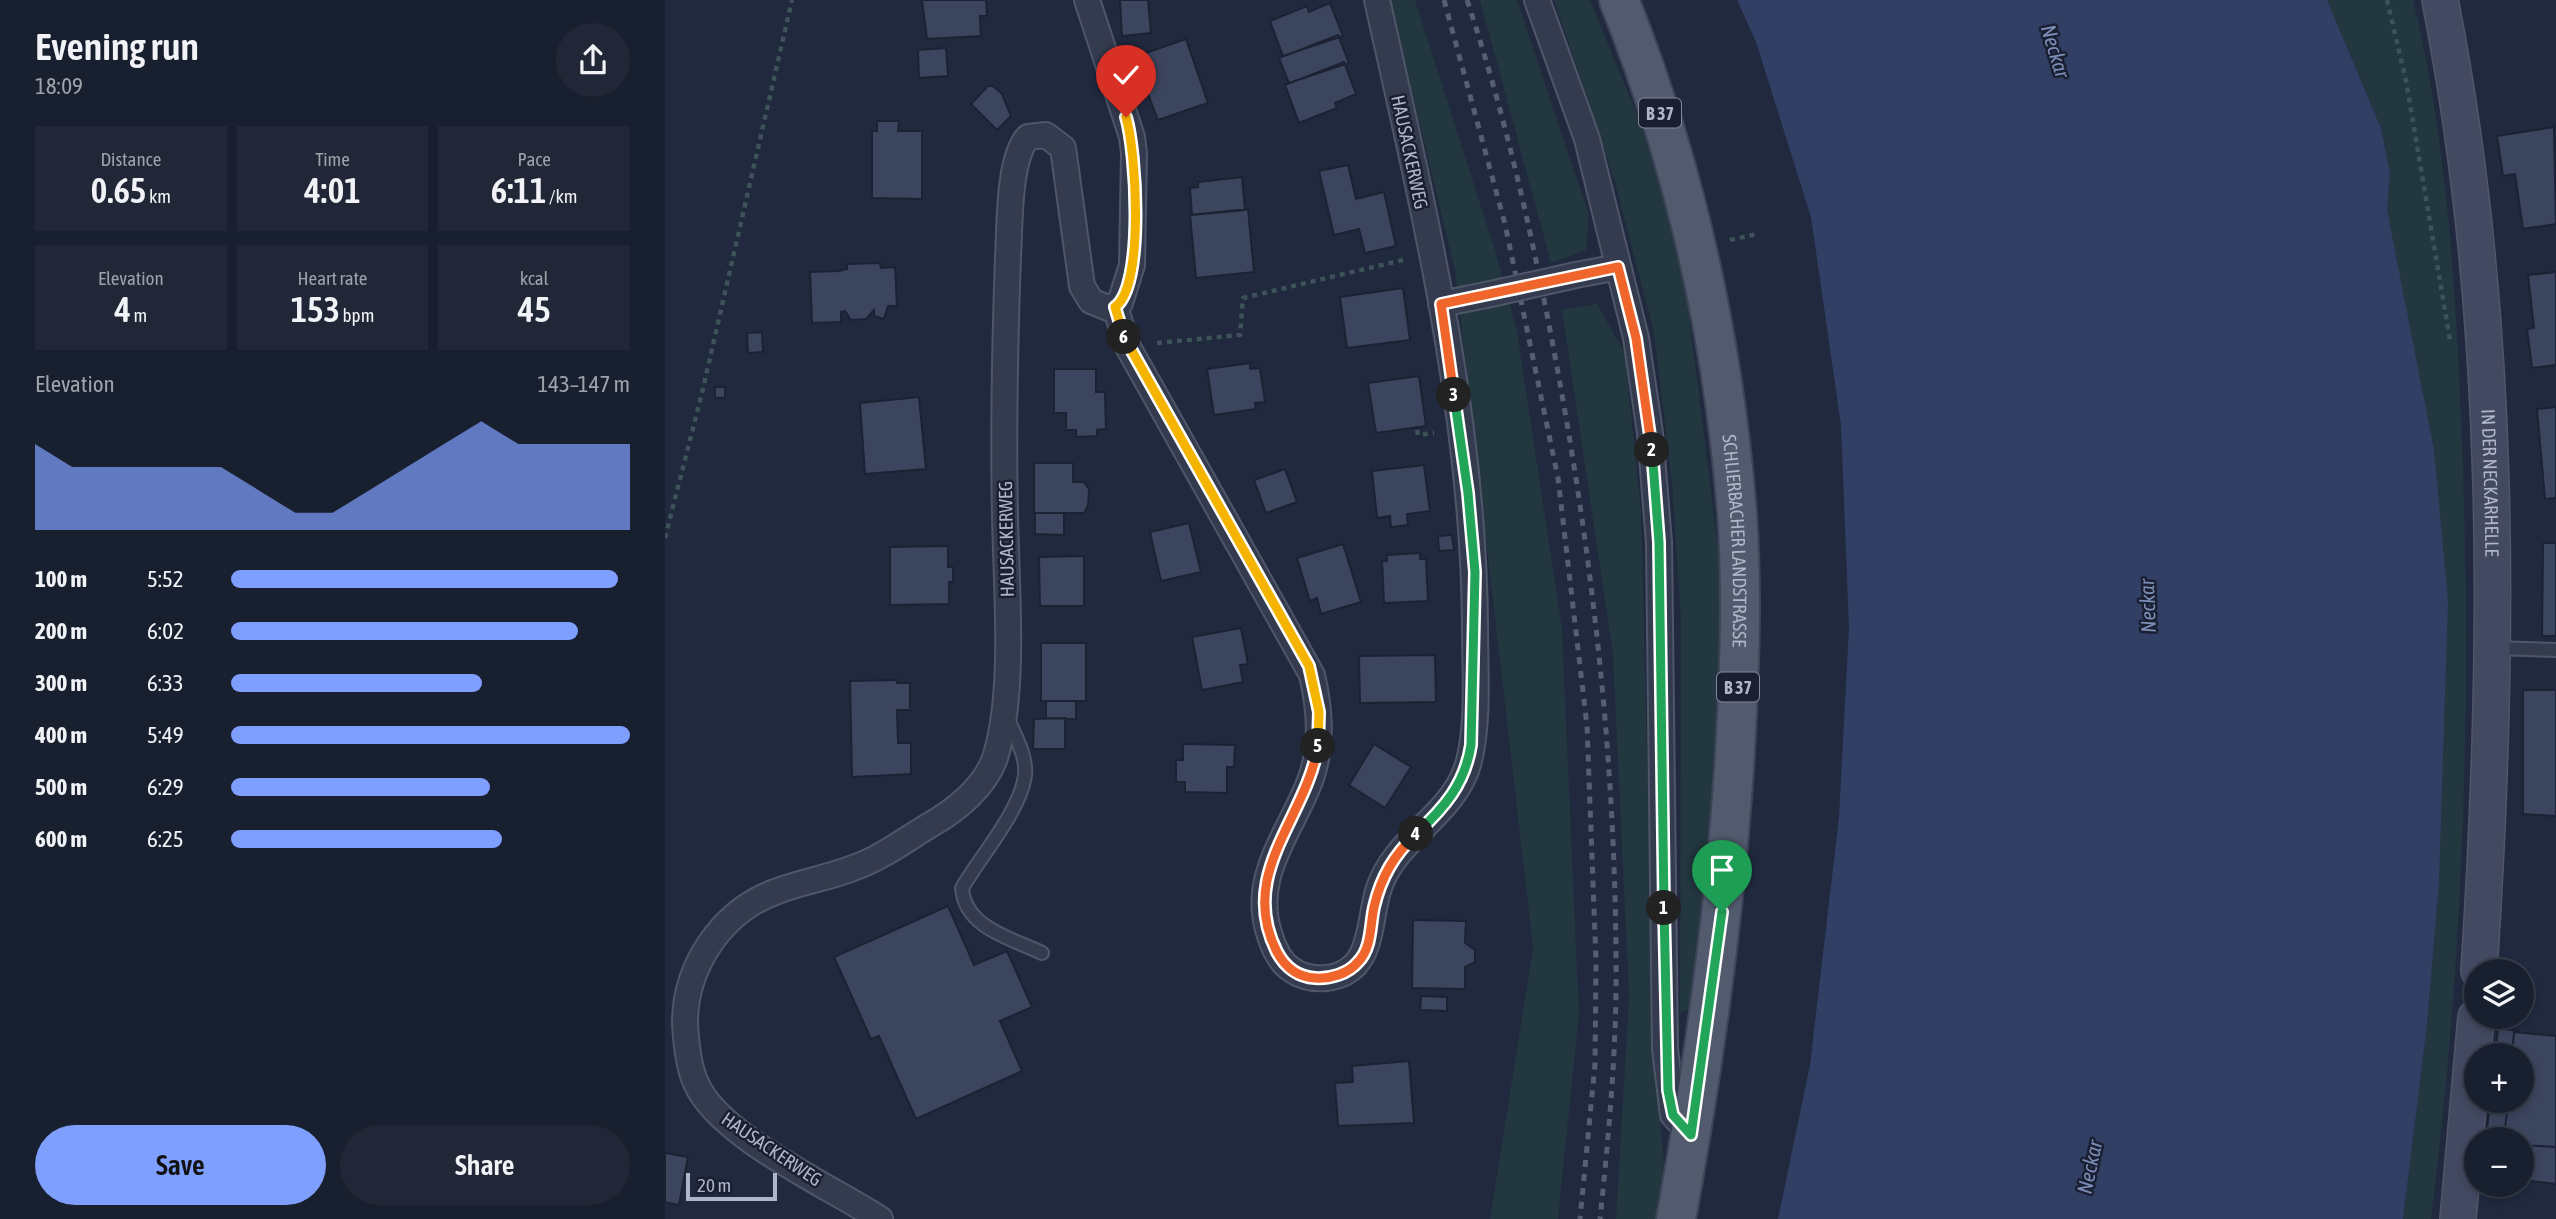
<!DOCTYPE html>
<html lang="en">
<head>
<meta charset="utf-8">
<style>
	:root { --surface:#181f2e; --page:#212736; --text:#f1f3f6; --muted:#9fa2aa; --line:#363d4a; --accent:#7f9fff }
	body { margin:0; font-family:"Asap Condensed",sans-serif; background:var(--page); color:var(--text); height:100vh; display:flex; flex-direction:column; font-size:26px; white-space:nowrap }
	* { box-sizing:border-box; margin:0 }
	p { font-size:23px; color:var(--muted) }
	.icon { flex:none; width:38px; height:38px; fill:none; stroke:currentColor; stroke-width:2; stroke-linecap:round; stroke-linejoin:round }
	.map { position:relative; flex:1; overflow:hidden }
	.panel { display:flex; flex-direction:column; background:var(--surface); width:665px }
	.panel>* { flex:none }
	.controls { position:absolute; left:1799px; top:959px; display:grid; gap:14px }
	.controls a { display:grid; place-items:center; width:70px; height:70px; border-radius:50%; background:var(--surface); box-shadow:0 4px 10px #0003,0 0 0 2px var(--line); font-size:35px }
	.scale { position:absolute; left:21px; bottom:18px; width:91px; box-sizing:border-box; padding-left:7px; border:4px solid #b0b6c9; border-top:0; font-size:19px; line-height:24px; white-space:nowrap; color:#b0b6c9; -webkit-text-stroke:5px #1a2032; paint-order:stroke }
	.pin { position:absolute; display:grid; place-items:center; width:60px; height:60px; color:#fff; margin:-72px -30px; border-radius:50% 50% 50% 0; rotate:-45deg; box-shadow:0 0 7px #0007 }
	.pin .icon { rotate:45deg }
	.km { position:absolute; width:35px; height:35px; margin:-18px; border-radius:50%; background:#222; color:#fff; font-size:19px; line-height:35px; text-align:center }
	.round { display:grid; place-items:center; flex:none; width:74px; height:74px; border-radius:37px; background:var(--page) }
	.headline { display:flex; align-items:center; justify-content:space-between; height:119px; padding:0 35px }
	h1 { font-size:38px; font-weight:600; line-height:52px }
	.metrics { display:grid; grid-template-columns:repeat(3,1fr); gap:10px; height:119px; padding:7px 35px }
	.metrics div { display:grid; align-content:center; border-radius:0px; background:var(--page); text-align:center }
	.metrics b { font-size:35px; font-weight:600 }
	.metrics small { font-size:19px; font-weight:400 }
	.metrics p { font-size:19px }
	.chart { height:196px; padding:14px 35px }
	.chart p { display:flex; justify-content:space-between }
	.chart svg { width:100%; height:126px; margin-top:7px; fill:var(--accent); opacity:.7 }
	.cta { display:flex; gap:14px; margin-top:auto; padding:14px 35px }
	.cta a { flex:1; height:80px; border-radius:42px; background:var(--accent); color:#111; font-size:28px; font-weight:600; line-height:80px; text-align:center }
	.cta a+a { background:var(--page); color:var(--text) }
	ul { padding:0 35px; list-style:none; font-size:23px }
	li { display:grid; grid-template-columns:112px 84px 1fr; align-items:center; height:52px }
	li i { height:18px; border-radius:9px; background:var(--accent) }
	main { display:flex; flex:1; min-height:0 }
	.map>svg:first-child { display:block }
</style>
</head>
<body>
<main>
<section class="panel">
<div class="headline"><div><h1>Evening run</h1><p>18:09</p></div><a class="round"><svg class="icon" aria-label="share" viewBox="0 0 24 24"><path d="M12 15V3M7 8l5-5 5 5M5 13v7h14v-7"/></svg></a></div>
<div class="metrics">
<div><p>Distance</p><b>0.65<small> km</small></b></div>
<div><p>Time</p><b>4:01</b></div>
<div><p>Pace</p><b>6:11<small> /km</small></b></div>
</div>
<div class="metrics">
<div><p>Elevation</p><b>4<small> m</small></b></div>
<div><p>Heart rate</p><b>153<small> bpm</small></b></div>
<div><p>kcal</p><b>45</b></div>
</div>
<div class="chart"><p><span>Elevation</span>143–147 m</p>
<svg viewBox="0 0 160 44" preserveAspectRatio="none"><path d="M0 44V14L10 22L20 22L30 22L40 22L50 22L60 30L70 38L80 38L90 30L100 22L110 14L120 6L130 14L140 14L150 14L160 14V44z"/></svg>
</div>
<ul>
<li><b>100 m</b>5:52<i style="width:97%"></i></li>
<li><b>200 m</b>6:02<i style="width:87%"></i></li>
<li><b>300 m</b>6:33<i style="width:63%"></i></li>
<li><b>400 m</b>5:49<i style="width:100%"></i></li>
<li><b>500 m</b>6:29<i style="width:65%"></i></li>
<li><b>600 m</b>6:25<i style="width:68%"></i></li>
</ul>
<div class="cta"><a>Save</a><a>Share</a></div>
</section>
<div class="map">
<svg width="1891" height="1219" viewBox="0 0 1891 1219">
	<rect width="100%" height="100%" fill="#20293e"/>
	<!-- green -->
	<path fill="#22373f" d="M725,0H750L829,247L852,331L897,629L914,1014L893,1219H825L868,948L790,270Z
		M815,0H852L924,215L921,250L886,263Z
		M889,0H925L975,122L1017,258L1057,579L1053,766L1026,1007L1015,1013L1016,622L1007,483L989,333L950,182Z
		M1662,0H1748C1783,143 1791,293 1797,439C1807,700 1799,960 1766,1219H1738L1762,1025L1774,882V826L1722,210L1725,173L1716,128Z
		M932,304L960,353L976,510L990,1063L1000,1173L992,1219H951L964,995L948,655L897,310Z"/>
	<!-- water -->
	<path fill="#313f64" d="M1072,0H1662L1716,128L1725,173L1722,210L1769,450L1783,601L1774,882L1762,1025L1738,1219H1113L1145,1065L1174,817L1184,627L1176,425L1146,217L1091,42Z"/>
	<!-- building -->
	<path fill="#3c455e" stroke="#1c2234" stroke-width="2" d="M257,0H321L322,16H315L316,36L262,39Z
		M455,0H483L486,33L457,36Z
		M665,3L678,36L618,56L605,21L642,6L644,12Z
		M673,35L684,63L624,83L614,58Z
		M521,39L543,103L493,120L469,57Z
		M281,48L283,76L254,78L253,50Z
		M679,62L691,94L670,103L672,108L634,123L620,85Z
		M323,86H328L337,94L346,116L332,130L306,104Z
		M212,121H234L233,131H257V199L207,198V131H212Z
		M1889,127L1891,224L1858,229L1850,174L1838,176L1832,136Z
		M683,165L691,199L719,192L731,246L700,253L694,229L669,235L654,171Z
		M577,177L580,210L527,215L525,188L533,187V182Z
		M583,209L589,272L531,278L525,215Z
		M215,263L216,268L230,267L232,306H223L219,319L209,316V310L201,319L186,320L180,311L176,312V322L147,323L145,272L174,271L182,269V264Z
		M1891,272V365L1867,368L1862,329L1869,328L1863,275Z
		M738,288L745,340L682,348L675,297Z
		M97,332L98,352L83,353L82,333Z
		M585,363V369L595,368L600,402L590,403L591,409L549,415L542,369Z
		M389,369H431V392H440L441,429L432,430V436L411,437V430H401V413H389Z
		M754,376L761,426L711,433L703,383Z
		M50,387H60V398H50Z
		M254,397L261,469L200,474L195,403Z
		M1891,407V498L1880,499L1872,409Z
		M369,463H408V482H419L424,489L423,506L419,513H369Z
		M759,465L765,511L742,514L743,525L726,527L725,516L712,518L707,471Z
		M620,469L632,502L601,513L589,480Z
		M370,513H399V535L370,534Z
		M524,523L536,572L496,581L485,532Z
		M787,535L789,550L774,551L773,536Z
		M1878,543H1891V636H1877Z
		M678,544L696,602L656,614L652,598L645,601L632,558Z
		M283,546V567H288V582H284V604L225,605V547Z
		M755,553V559H761L763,601L719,603L717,561H722V555Z
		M419,556V606H375L374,557Z
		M576,628L583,664L575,665L578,682L537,690L527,637Z
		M376,643H421V701H376Z
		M770,655L771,702L695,703L694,656Z
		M232,680V683H245V710H232L233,743H246V774L187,777L185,681Z
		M1858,690H1891V816L1858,814Z
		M381,701H411V719L381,718Z
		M400,718V749H368L369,719Z
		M518,744L570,745L569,767H562V793L520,792V782H511V760H518Z
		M709,744L746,767L720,808L684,785Z
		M283,906L309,965L342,951L367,1007L335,1021L357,1071L251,1119L214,1036L206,1039L169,957Z
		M748,920L801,921L800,943L810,950V962L800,967V989L747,988Z
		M756,996L782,997V1011L755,1010Z
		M1833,1028L1854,1031L1849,1032L1847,1055H1830Z
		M1849,1032L1891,1036V1147L1857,1145V1139H1839L1843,1101H1857V1055H1847Z
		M744,1061L749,1123L673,1126L670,1083L688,1082L687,1066Z
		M1825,1101H1843L1839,1139H1821Z
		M1857,1145L1891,1147V1184L1857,1180Z
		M0,1153L23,1157L14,1205L0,1202Z"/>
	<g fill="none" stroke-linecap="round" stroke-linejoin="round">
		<!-- lane casing -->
		<g stroke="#505669" stroke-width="16">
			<path id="lane" d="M1830,648L1891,650
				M343,719C350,736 362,756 360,775C356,810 315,857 297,888C300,928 346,938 377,953"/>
		</g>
		<!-- street casing -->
		<g stroke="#505669" stroke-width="28">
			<path id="street" d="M872,0L922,139L971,338L985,433L994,542L1000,1049L1008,1115L1026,1135
				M911,275L953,267
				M776,304L821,295
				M450,307L463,347L647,675C655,709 658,744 646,778C627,831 584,876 605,936C609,949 616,963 627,970C637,977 649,979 661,978C708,973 703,926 713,891C729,837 790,816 804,761C814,720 810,670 810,628C809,416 758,206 712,0
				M215,1219C166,1187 53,1136 31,1083C23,1066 21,1042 20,1023C20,967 56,912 110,892C135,882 163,878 188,868C215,859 240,840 265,825C290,811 320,787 330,758C351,692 341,585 340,515C338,428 340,342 343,256C345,227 343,159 363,137L381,135L398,148L417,286L426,301L443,308L455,303L467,265L469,153L467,137L422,0"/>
		</g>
		<!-- secondary casing -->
		<g stroke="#505669" stroke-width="38">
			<g id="secondary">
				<path id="s1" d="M1775,0C1838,318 1835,648 1814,971"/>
				<path d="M1793,1219L1811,1017"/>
			</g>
		</g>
		<!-- primary casing -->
		<g stroke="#3e4457" stroke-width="42">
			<g id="primary">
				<path id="s2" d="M954,0C1020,165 1058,336 1072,513C1078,598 1074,684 1069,769C1059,920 1038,1070 1011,1219"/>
			</g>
		</g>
		<!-- path -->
		<path stroke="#3d5359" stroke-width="4.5" stroke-dasharray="5 5" stroke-linecap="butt" d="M1722,0L1741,81L1785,340
			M1065,240L1092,234
			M492,343L575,335L578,298L742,259
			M752,430L753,435L769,433
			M0,538L36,397L127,0"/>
		<!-- lane -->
		<use href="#lane" stroke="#343b4e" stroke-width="12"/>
		<!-- street -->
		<use href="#street" stroke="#343b4e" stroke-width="24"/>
		<!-- secondary -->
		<use href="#secondary" stroke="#424961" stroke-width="35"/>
		<!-- primary -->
		<use href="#primary" stroke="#525a6e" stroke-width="38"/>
		<!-- rail -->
		<path stroke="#565e75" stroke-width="5" stroke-dasharray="7 7" stroke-linecap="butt" d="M779,0L840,224L893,478L922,726L931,961L930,1064L915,1219
			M802,0C842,120 869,243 892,367C928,562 950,761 951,959C952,1046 944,1133 935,1219"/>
		<!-- street-bridge casing -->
		<g stroke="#505669" stroke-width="28" stroke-linecap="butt">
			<path id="street-bridge" d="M821,295L911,275"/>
		</g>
		<!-- street-bridge -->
		<use href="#street-bridge" stroke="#343b4e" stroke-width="24"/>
	</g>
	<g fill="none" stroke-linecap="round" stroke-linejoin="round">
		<!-- split-1 casing -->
		<g stroke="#fff" stroke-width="14">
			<path id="split-1" d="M999,908L1003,1090L1008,1115L1026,1135L1057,912"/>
		</g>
		<!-- split-2 casing -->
		<g stroke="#fff" stroke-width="14">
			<path id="split-2" d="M987,450L994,542L999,908"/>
		</g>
		<!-- split-3 casing -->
		<g stroke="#fff" stroke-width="14">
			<path id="split-3" d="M789,395L776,304L953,267L971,338L987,450"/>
		</g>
		<!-- split-4 casing -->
		<g stroke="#fff" stroke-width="14">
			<path id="split-4" d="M751,834C779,808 800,784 806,745L810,572L803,493L789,395"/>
		</g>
		<!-- split-5 casing -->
		<g stroke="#fff" stroke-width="14">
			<path id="split-5" d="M653,746C641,819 572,873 612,952C620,967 633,977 650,978C665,979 683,974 693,962C707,948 705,925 709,907C716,877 729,855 751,834"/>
		</g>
		<!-- split-6 casing -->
		<g stroke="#fff" stroke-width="14">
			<path id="split-6" d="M459,337L644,666L654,712L653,746"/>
		</g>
		<!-- split-7 casing -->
		<g stroke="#fff" stroke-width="14">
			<path id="split-7" d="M459,337L450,307C480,286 471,150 461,117"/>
		</g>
		<!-- split-1 -->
		<use href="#split-1" stroke="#22a559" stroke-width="9"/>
		<!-- split-2 -->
		<use href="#split-2" stroke="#22a559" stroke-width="9"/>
		<!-- split-3 -->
		<use href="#split-3" stroke="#f0652b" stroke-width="9"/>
		<!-- split-4 -->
		<use href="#split-4" stroke="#22a559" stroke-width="9"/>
		<!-- split-5 -->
		<use href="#split-5" stroke="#f0652b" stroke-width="9"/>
		<!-- split-6 -->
		<use href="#split-6" stroke="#f5b400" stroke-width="9"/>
		<!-- split-7 -->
		<use href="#split-7" stroke="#f5b400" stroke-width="9"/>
	</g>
	<g text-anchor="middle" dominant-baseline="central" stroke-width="5" stroke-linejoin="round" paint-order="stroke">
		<!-- shield labels -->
		<g fill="#1a2032" stroke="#83899c" stroke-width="2">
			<rect x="974" y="98.5" width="42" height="29" rx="5"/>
			<rect x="1052" y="672.5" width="42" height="29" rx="5"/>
		</g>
		<g font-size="18" font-weight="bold" fill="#b0b6c9">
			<text x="995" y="113">B 37</text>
			<text x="1073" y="687">B 37</text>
		</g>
		<!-- street labels -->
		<g font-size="19" fill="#b0b6c9" stroke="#1a2032">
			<text transform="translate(745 152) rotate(78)">HAUSACKERWEG</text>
			<text stroke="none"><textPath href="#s1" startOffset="486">IN DER NECKARHELLE</textPath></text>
			<text transform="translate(341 539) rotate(-91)">HAUSACKERWEG</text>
			<text stroke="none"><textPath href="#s2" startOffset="556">SCHLIERBACHER LANDSTRASSE</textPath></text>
			<text transform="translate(107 1149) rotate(34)">HAUSACKERWEG</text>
		</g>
		<!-- water labels -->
		<g font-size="21" font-style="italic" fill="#7c8db8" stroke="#1a2032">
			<text transform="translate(1391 51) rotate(73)">Neckar</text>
			<text transform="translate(1482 606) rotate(-92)">Neckar</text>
			<text transform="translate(1424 1167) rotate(-78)">Neckar</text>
		</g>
	</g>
</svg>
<div class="controls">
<a><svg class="icon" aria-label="layers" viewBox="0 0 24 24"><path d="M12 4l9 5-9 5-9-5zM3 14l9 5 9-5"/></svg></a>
<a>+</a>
<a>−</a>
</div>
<div class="scale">20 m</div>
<div class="pin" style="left:1057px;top:912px;background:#1e9e55"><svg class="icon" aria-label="arrive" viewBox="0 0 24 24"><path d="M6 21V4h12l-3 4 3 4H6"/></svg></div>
<div class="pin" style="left:461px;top:117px;background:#d93025"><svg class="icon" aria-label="check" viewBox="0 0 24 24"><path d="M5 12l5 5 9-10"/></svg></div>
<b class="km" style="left:999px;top:908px">1</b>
<b class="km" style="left:987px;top:450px">2</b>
<b class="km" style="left:789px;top:395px">3</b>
<b class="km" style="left:751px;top:834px">4</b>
<b class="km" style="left:653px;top:746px">5</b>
<b class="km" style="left:459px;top:337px">6</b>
</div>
</main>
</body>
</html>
